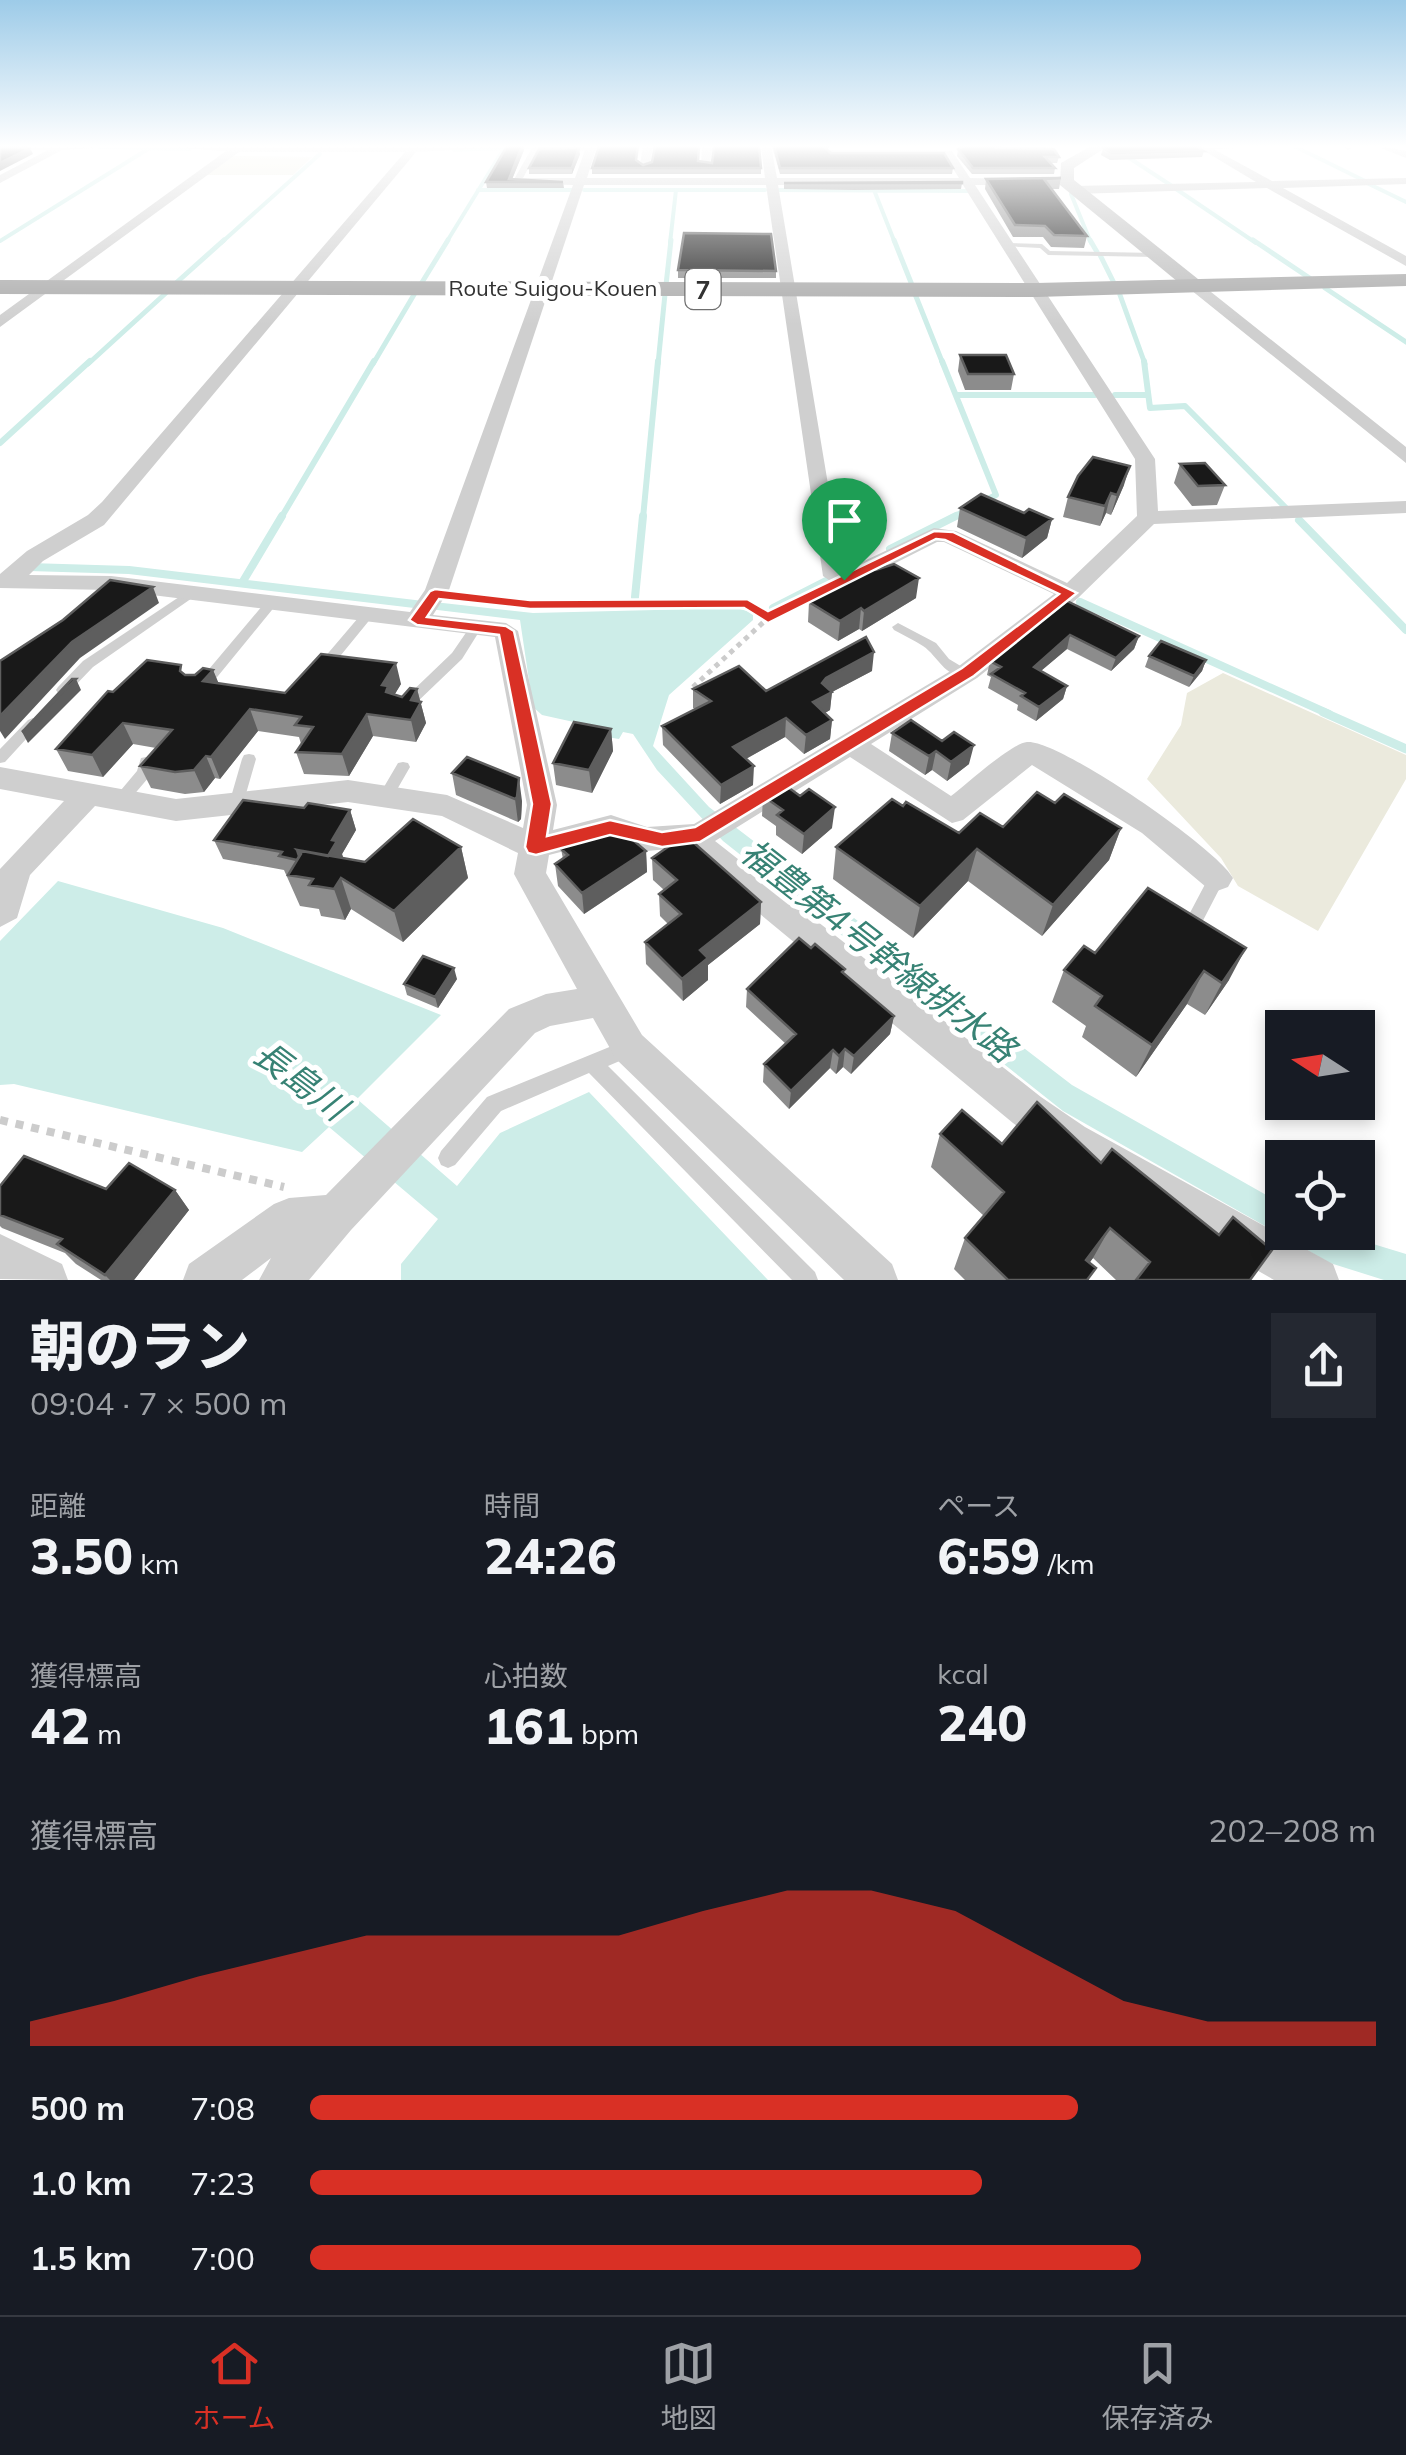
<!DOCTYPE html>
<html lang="ja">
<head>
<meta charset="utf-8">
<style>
	:root { --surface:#171b24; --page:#242831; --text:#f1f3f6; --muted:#9ea1a6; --line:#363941; --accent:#d93025 }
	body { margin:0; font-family:Mulish,"Noto Sans JP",sans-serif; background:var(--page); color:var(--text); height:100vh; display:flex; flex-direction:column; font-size:38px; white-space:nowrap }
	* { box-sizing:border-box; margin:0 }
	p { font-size:32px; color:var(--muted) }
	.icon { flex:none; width:55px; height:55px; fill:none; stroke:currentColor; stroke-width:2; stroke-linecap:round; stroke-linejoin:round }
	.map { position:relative; height:1280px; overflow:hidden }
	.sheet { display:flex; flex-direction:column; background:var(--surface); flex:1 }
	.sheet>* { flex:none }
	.needle { width:65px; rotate:282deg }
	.tools { position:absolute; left:1265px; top:1010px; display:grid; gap:20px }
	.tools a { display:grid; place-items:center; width:110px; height:110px; border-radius:0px; background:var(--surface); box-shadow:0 5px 15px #0003; font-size:50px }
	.pin { position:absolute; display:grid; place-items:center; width:85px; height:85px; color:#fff; margin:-102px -42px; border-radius:50% 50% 50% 0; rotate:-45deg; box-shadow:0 0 10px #0007 }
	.pin .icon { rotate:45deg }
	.round { display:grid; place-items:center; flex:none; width:105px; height:105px; border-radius:0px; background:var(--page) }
	.head { display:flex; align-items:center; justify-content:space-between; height:170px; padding:0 30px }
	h1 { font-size:55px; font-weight:800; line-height:75px }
	.figures { display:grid; grid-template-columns:repeat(3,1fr); gap:15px; height:170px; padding:10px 30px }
	.figures div { display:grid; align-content:center }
	.figures b { font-size:50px; font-weight:800 }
	.figures small { font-size:28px; font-weight:400 }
	.figures p { font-size:28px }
	.chart { height:280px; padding:20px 30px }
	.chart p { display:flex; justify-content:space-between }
	.chart svg { width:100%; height:180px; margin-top:10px; fill:var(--accent); opacity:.7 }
	ul { padding:0 30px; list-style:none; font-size:32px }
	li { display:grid; grid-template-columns:160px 120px 1fr; align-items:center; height:75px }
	li i { height:25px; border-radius:12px; background:var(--accent) }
	.menu { display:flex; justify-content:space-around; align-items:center; height:140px; border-top:2px solid var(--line); background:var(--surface); font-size:28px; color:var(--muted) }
	.menu a { display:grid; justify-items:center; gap:5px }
	.menu .active { color:var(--accent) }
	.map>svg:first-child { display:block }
</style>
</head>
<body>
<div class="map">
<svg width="1406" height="1280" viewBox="0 0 1406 1280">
	<rect width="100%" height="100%" fill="#fff"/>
	<!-- green -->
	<path fill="#ebeadd" d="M232,156L312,157L293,175H206Z
		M1223,673L1406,755V779L1318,931L1238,886L1221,858L1147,779L1181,725L1187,693Z"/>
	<!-- water -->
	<path fill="#cdede8" d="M425,601L533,613L737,608L753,613V620L669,695L653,746L709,807L1072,1085L1282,1204V1232L1337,1233L1406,1254V1280H1384L1330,1263L1063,1111L723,841L657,770L633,734L623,732L619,739L607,737L610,730L542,715L533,707L520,620L421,608Z
		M58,881L223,928L441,1015L357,1099L457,1186L500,1133L589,1092L768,1280H401V1264L438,1219L329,1127L302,1152L14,1084L0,1085V941Z"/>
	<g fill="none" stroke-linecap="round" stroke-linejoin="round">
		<!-- stream-far4 -->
		<path stroke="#cdede8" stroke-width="4" d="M1111,146L1172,186
			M99,147L190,149
			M1296,147L1365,181
			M454,150L550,146
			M1369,184L1406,202
			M1176,189L1256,243
			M478,190H572
			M584,190H765
			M779,190L968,191
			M874,190L895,243
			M1071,194L1091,243
			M0,241L148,149
			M221,243L320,154
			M446,243L503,150
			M670,243L676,190"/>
		<!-- stream-far3 -->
		<path stroke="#cdede8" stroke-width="5" d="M894,240L912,285
			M1090,240L1097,252
			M1253,240L1311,279
			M1100,255L1115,285
			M176,283L224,240
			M421,284L448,240
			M666,285L671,240
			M1325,288L1406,342
			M915,294L943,364
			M1120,295L1145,364
			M88,364L167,292
			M373,364L415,293
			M658,364L665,294"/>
		<!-- stream-far2 -->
		<path stroke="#cdede8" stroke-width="6" d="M942,361L996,495L984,501
			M1144,361L1150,408L1185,406L1286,508
			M956,395H1095
			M1115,395H1148
			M0,443L90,361
			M281,518L374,361
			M643,518L658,361
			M951,518L967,510"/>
		<!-- stream-far1 -->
		<path stroke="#cdede8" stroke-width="8" d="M1299,520L1406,630
			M890,549L956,516
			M29,567L129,570L423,605
			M242,583L282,516
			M635,597L643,516
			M1080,602L1329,714
			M773,608L826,581"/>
		<!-- stream -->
		<path stroke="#cdede8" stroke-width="9" d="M1323,712L1406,749"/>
		<!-- path-far1 -->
		<path stroke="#ccc" stroke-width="5" stroke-dasharray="5 5" stroke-linecap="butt" d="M455,596L530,605L747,604L768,618
			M693,687L768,618L823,590"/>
		<!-- path -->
		<path stroke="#ccc" stroke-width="8" stroke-dasharray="8 8" stroke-linecap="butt" d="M0,1120L284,1187"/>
		<!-- lane -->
		<path fill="#cfcfcf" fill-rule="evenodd" d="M1264,146L1204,150L1201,148Z
			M1341,146L1351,148L1348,150Z
			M1007,243L1042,244L1050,251L1156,253L1159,255L1156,257L1048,255L1040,248L1005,246V244Z
			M191,589L195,590L197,593L195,596L93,667L68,693H58L56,690L58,687L83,661Z
			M272,598L276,599L278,602L276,605L209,687H199L197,684L199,681L268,599Z
			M368,610L372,611L374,614L372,617L328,671H318L317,668L318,665L364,611Z
			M476,623L482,627L462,659L414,705H404L402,702L404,699L452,653L472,624Z
			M898,623L936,643L949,659L969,671L971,674L969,677C944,678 939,657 923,646C914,640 903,635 894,630L892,627Z
			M33,718L38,720L40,723L38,726L5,762L0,763V749L28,720Z
			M249,754L254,755L256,759L243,804L241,808L236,810L231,808L229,804L242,759L244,755Z
			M146,757L151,758L153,762L149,777L126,804L121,806L116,804L114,800L116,796L137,771L141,758Z
			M403,762L408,763L410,767L391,800L386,802L381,800L379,796L381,792L398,763Z
			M1217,872L1223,873L1225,878L1195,936L1189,938L1183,936L1181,931L1183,926L1211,873Z
			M629,1039L636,1042L638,1048L636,1054L608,1066L815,1272L818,1280H792L589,1073L501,1111L455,1165L448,1168L441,1165L438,1158L441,1151L487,1097Z"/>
		<!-- street -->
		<path fill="#cfcfcf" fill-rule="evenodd" d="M0,146H131L62,150L0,183V175L48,150H0Z
			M144,146H524L416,152L104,525L43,561L29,575L111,576L410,612L425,590L573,185L512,183L533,146H609L596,149L587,178H765L761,146H771L777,178H959L945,156H831L826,153L831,150L952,151L970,178L1016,179L1022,182L1016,185H975L1155,459L1158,511L1406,501V513L1154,524L1078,598L977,678L871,744L951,796C967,784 1010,744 1027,742C1057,738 1218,849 1233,878L1228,887L1217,891L1206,887L1142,833L1032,765L963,820L952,823L850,757L715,841L1041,1097L1085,1127L1333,1264L1339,1280H1274L1057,1155L1013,1123L680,848L647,851L611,839L549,855L546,873L642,1035L892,1264L898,1280H844L616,1059L593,1018L550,1026L535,1033L351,1230L309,1280H259L271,1258L242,1280H183L189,1264L274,1204L289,1198L326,1195L509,1009L546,994L577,989L514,874L518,853L442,816L348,802L176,821L95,806L30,875L17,918L0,927V869L64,801L0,789V767L176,799L348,780L447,795L523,828L527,805L495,637L111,590L0,588V574L27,551L88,515L102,502L405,152H239L0,327V315L226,151ZM585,150L575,178H523L537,152ZM584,185H766L823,576L836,585H852L937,542H944L1054,594L959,666L694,824L647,827L611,815L553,830L557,805L518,631L506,623L433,615L449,590ZM778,185H963L1135,459L1137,516L1067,583L956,531L934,528L845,570L842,568Z
			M643,146H653L650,165L645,168L640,165Z
			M702,146H712L710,167L701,165Z
			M1196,146H1208L1272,181L1406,178V184L1283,188L1406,256V266L1267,188L1075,194L1069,190L1075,186L1256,182Z
			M1380,146L1406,151V158L1381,148Z
			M1191,284H1201L1406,447V463L1191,290Z
			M0,1234L62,1264L68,1280L0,1279Z"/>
		<!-- secondary -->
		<path fill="#bcbcbc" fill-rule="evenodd" d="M1091,146H1108L1074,168V180L1203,283V291H1189L1060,185L1061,163Z"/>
		<!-- primary -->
		<path fill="#aaa" fill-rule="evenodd" d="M1406,274V286L1036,297L0,294V280L1036,283Z"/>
	</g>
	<!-- wall -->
	<path fill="#8c8c8c" d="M507,146H523L524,150L512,179L563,182L564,188H487L486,182Z
		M772,146H953H831L827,149L831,153L953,168L952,174H780Z
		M962,146H1003L1001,148L1059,157L1057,163H1051L1055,168L1054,174H972L957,156L958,149Z
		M1201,146L1200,149L1204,151L1202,157L1110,160L1101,155L1103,148Z
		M580,154L572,174H529V168Z
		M637,161L643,165L652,162L698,161L761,168V174H592V168Z
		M1061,178L1059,189H1051L1087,236L1084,248L1051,247L1043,237H1013L985,189L986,179Z
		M784,183H962L961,189L854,190L784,189Z
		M678,270L776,271V278H678Z
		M960,355L1014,374L1011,390H965L958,371Z
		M1180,464L1225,485L1217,505L1192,506L1174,483Z
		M1124,485L1111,515L1106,513L1100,526L1063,517L1068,497Z
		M960,508L1024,513L1052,519L1047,538L1022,558L957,527Z
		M916,598L862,631L859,629L838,641L808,622L809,602Z
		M1067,601L1139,636L1134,649L1111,671L1067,649L1041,671L1067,686L1063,699L1036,721L1017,710L1018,705L988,688L991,677L987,675L990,661Z
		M1149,656L1206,660L1202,671L1189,687L1145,667Z
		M213,670L218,683L285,693L401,684L394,695L402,697L417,689L426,723L416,742L373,736L349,776L304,774L296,752L301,744L299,737L258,731L220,779L215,778L204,792L185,794L151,788L140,766L156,748L133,744L103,777L68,771L56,749L113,692L185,675H195Z
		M872,671L832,692L830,710L825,713L832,720L830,739L804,754L785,737L746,759L753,785L720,804L663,745L662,726L695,709L693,708V689L766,691Z
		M611,729L613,751L592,793L556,785L553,763Z
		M892,733L969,764L947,781L932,770L925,775L889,751Z
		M452,773L522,801L521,819L518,822L456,795Z
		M763,796L832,828L802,854L776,835V826L762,816Z
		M1055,803L1121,828L1109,860L1042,936L968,881L913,938L833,879L836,847L903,806L959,833L1003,827Z
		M304,808L350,810L356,830L342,854L343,858L365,862L461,847L468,878L403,942L351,909L345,920L321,916L319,909L300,906L284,870L223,859L214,840Z
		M561,849L646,851L647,872L584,914L558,886L555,864L563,859Z
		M652,858L761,902L760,924L708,965V980L683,1001L646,964L645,942L668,924L660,916L659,894L664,890L653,880Z
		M1148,888L1229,980L1205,1015L1187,1004L1136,1077L1082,1037L1086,1026L1052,1002L1064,970L1095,953Z
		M844,974L894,1016L890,1034L851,1074L843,1067L836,1074L830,1068L789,1109L763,1082L764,1064L786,1044L746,1007L747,989Z
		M457,979L438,1008L407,995L404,984Z
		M940,1134L1101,1163L1250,1280H1116L1093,1258L1089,1263V1280H965L954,1269L965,1238L984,1216L931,1167Z
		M0,1186L175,1190L189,1210L134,1280H101L76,1264L65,1253L2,1228L0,1226Z"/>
	<!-- shaded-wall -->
	<path fill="#5e5e5e" d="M522,146L524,150L511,182L509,179Z
		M30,148L33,154L0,171V163Z
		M579,148L580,154L572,174V168Z
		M1130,466L1124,485L1111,515L1117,495Z
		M1111,493L1106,513L1100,526L1105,506Z
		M1052,519L1047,538L1022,558L1026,538Z
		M919,578L916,598L862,631L864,611Z
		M153,587L159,603L80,658L5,739L0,731V716L72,642Z
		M861,608L859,629L838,641L840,621Z
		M1070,635L1067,649L1030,680L1034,667Z
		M1139,636L1134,649L1111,671L1116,658Z
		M874,652L872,671L832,692L830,710L811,721L813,702L822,683L826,678Z
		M1206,660L1202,671L1189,687L1194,676Z
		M396,663L401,684L392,699L382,685Z
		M213,670L222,691L203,681Z
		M76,679L81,690L28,743L22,732Z
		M1067,686L1063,699L1036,721L1039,707Z
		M417,689L426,723L416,742L411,720V700Z
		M250,709L258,731L220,779L211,757Z
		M367,714L373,736L349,776L342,754Z
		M786,718L785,737L733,766V747Z
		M832,720L830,739L804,754L806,735Z
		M123,723L133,744L103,777L92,755Z
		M611,729L613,751L592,793L589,770Z
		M974,745L969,764L947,781L951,762Z
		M936,751L932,770L925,775L929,756Z
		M206,756L215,778L204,792L194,770Z
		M754,766L753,785L720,804L721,785Z
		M519,778L522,801L521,819L518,822L515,799Z
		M835,807L832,828L802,854L804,834Z
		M350,810L356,830L342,854L344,860L322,864L332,840Z
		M1121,828L1109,860L1042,936L1053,905Z
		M461,847L468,878L403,942L394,911Z
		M977,849L968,881L913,938L920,906Z
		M646,851L647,872L584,914L582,893Z
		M341,878L351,909L345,920L334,889Z
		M761,902L760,924L708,965V980L683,1001L682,979L700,950Z
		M1246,948L1229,980L1205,1015L1222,983Z
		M454,968L457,979L438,1008L435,997Z
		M1204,971L1187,1004L1136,1077L1152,1045Z
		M894,1016L890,1034L851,1074L854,1056Z
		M845,1049L843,1067L836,1074L839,1056Z
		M833,1050L830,1068L789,1109L791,1091Z
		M175,1190L189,1210L134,1280H110L105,1275Z
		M1110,1228L1093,1258L1077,1280L1086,1260Z"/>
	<!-- building -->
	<path fill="#191919" stroke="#5e5e5e" stroke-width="2.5" d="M507,146H522L509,179L563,182H486Z
		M599,146H638L636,160L643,165L652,162L655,146H699L698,161L712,163L714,146H759L761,168H592Z
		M774,146H823L831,153H944L953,168H780Z
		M964,146H999L997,148L1054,149L1059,157H1045L1055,168H973L958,149Z
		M1105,146H1201H1196L1204,151L1112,153L1103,148Z
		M0,147L30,148L0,163Z
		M579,148L572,168H529L539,149Z
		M1061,178L1044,179L1087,236L1054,235L1045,226L1015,225L986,179Z
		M962,182V183H784Z
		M684,233L771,234L776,271L678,270Z
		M960,355H1006L1014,374H968Z
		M1093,457L1130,466L1117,495L1111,493L1105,506L1068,497L1078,476Z
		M1205,463L1225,485L1198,486L1180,464Z
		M981,494L1024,513L1029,509L1052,519L1026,538L960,508Z
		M894,564L919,578L864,611L861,608L840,621L809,602L870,567L876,570Z
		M110,580L153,587L72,642L0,716V661L63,620Z
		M1067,601L1139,636L1116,658L1070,635L1034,667L1067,686L1039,707L1021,696L1025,693L991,674L1001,667L990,661Z
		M866,637L874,652L826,678L822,683L832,692L813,702L832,720L806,735L786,718L733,747L754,766L721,785L662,726L711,701L693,689L739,666L766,691Z
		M1161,641L1206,660L1194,676L1149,656Z
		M321,654L396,663L382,685L388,686L386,692L402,697L410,688L417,689L411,700L421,702L411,720L367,714L342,754L296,752L313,727L295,725L301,717L250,709L211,757L206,756L194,770L175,772L140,766L172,730L123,723L92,755L56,749L108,691L113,692L147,660L181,665L180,671L185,675H195L203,668L213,670L203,681L285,693Z
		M72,679H76L22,732Z
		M911,720L942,741L954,732L974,745L951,762L936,751L929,756L892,733Z
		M574,722L611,729L589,770L553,763Z
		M467,757L519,778L517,797L515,799L452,773Z
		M785,785L800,796L809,789L835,807L804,834L777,815L783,810L763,796Z
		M1037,792L1055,803L1064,794L1121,828L1053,905L977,849L920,906L836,847L892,799L903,806L906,802L959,833L980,813L1003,827Z
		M243,800L304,808L308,803L350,810L332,840L337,841L328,856L297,850L299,856L297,860L279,856L282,852L214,840Z
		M413,819L461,847L394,911L341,878L334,889L309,885L313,879L288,875L301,854L297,850L365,862Z
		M606,822L614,824L646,851L582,893L555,864L568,855L561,849Z
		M685,835L761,902L700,950L708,958L682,979L645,942L681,914L659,894L677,880L652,858Z
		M1148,888L1246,948L1222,983L1204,971L1152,1045L1095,1006L1102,996L1064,970L1084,946L1095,953Z
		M799,938L811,948L815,944L845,969L842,972L894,1016L854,1056L845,1049L839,1056L833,1050L791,1091L764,1064L796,1034L747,989Z
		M423,956L454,968L435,997L404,984Z
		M1037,1102L1101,1163L1112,1149L1219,1235L1233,1217L1272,1250L1250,1280H1136L1150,1262L1110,1228L1086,1260L1096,1268L1087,1280H1008L965,1238L1004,1192L940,1134L962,1110L1002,1144Z
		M24,1156L106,1189L129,1163L175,1190L105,1275L57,1244L62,1239L0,1215V1186Z"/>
	<!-- sky -->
	<linearGradient id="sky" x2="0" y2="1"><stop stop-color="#9dcbe8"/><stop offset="0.45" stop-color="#fff"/><stop offset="1" stop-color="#fff" stop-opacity="0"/></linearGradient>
	<rect width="1406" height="325" fill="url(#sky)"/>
	<!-- route -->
	<path fill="#d93025" stroke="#fff" stroke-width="2.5" fill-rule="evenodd" d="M934,531L953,532L1077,593L974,676L700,842L662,847L610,835L536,855L528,853L525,847L532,804L499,635L417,625L409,620L430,591L435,589L530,600L747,599L768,611ZM936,539L945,540L1059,594L962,668L695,827L662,832L610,820L547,836L552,804L514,631L506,626L427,617L439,599L530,609L744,608L768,623Z"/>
	<g text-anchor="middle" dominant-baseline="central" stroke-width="10" stroke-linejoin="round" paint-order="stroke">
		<!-- far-street labels -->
		<g font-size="22" fill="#323232" stroke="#fff">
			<text x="553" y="288">Route Suigou-Kouen</text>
		</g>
		<!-- shield labels -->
		<rect fill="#fff" stroke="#707070" stroke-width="2.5" x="685.5" y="269" width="35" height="40" rx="8"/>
		<g font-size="25" font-weight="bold" fill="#323232">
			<text x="703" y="289">7</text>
		</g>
		<!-- near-water labels -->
		<g font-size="35" font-style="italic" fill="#378274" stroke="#fff">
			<text transform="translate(879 950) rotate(38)">福豊第4号幹線排水路</text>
			<text transform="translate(301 1080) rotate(37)">長島川</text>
		</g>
	</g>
</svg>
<div class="tools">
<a><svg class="needle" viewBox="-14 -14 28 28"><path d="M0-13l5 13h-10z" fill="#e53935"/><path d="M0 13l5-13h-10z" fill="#9ea1a6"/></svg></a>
<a><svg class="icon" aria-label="locate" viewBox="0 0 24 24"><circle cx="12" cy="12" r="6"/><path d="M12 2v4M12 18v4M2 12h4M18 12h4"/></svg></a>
</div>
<div class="pin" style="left:844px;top:580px;background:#1e9e55"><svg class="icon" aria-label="arrive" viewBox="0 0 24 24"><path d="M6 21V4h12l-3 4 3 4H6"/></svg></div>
</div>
<section class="sheet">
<div class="head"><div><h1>朝のラン</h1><p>09:04 · 7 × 500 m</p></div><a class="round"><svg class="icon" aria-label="share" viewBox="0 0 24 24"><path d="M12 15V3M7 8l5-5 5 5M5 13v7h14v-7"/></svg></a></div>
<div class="figures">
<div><p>距離</p><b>3.50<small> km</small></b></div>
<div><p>時間</p><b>24:26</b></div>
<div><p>ペース</p><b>6:59<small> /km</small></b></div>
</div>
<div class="figures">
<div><p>獲得標高</p><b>42<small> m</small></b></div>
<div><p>心拍数</p><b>161<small> bpm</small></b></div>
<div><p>kcal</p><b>240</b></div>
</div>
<div class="chart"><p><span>獲得標高</span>202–208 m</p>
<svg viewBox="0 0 160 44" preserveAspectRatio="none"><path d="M0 44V38L10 33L20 27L30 22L40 17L50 17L60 17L70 17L80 11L90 6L100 6L110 11L120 22L130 33L140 38L150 38L160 38V44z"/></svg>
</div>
<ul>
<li><b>500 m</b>7:08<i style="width:72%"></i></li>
<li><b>1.0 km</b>7:23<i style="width:63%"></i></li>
<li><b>1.5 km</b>7:00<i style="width:78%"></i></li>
</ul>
</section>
<nav class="menu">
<a class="active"><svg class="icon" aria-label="home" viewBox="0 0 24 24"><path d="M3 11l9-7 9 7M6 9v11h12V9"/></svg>ホーム</a>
<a><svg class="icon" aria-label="map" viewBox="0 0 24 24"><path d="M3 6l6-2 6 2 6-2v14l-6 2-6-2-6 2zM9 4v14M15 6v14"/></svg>地図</a>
<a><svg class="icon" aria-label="saved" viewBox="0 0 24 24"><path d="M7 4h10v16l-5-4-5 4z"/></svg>保存済み</a>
</nav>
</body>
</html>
